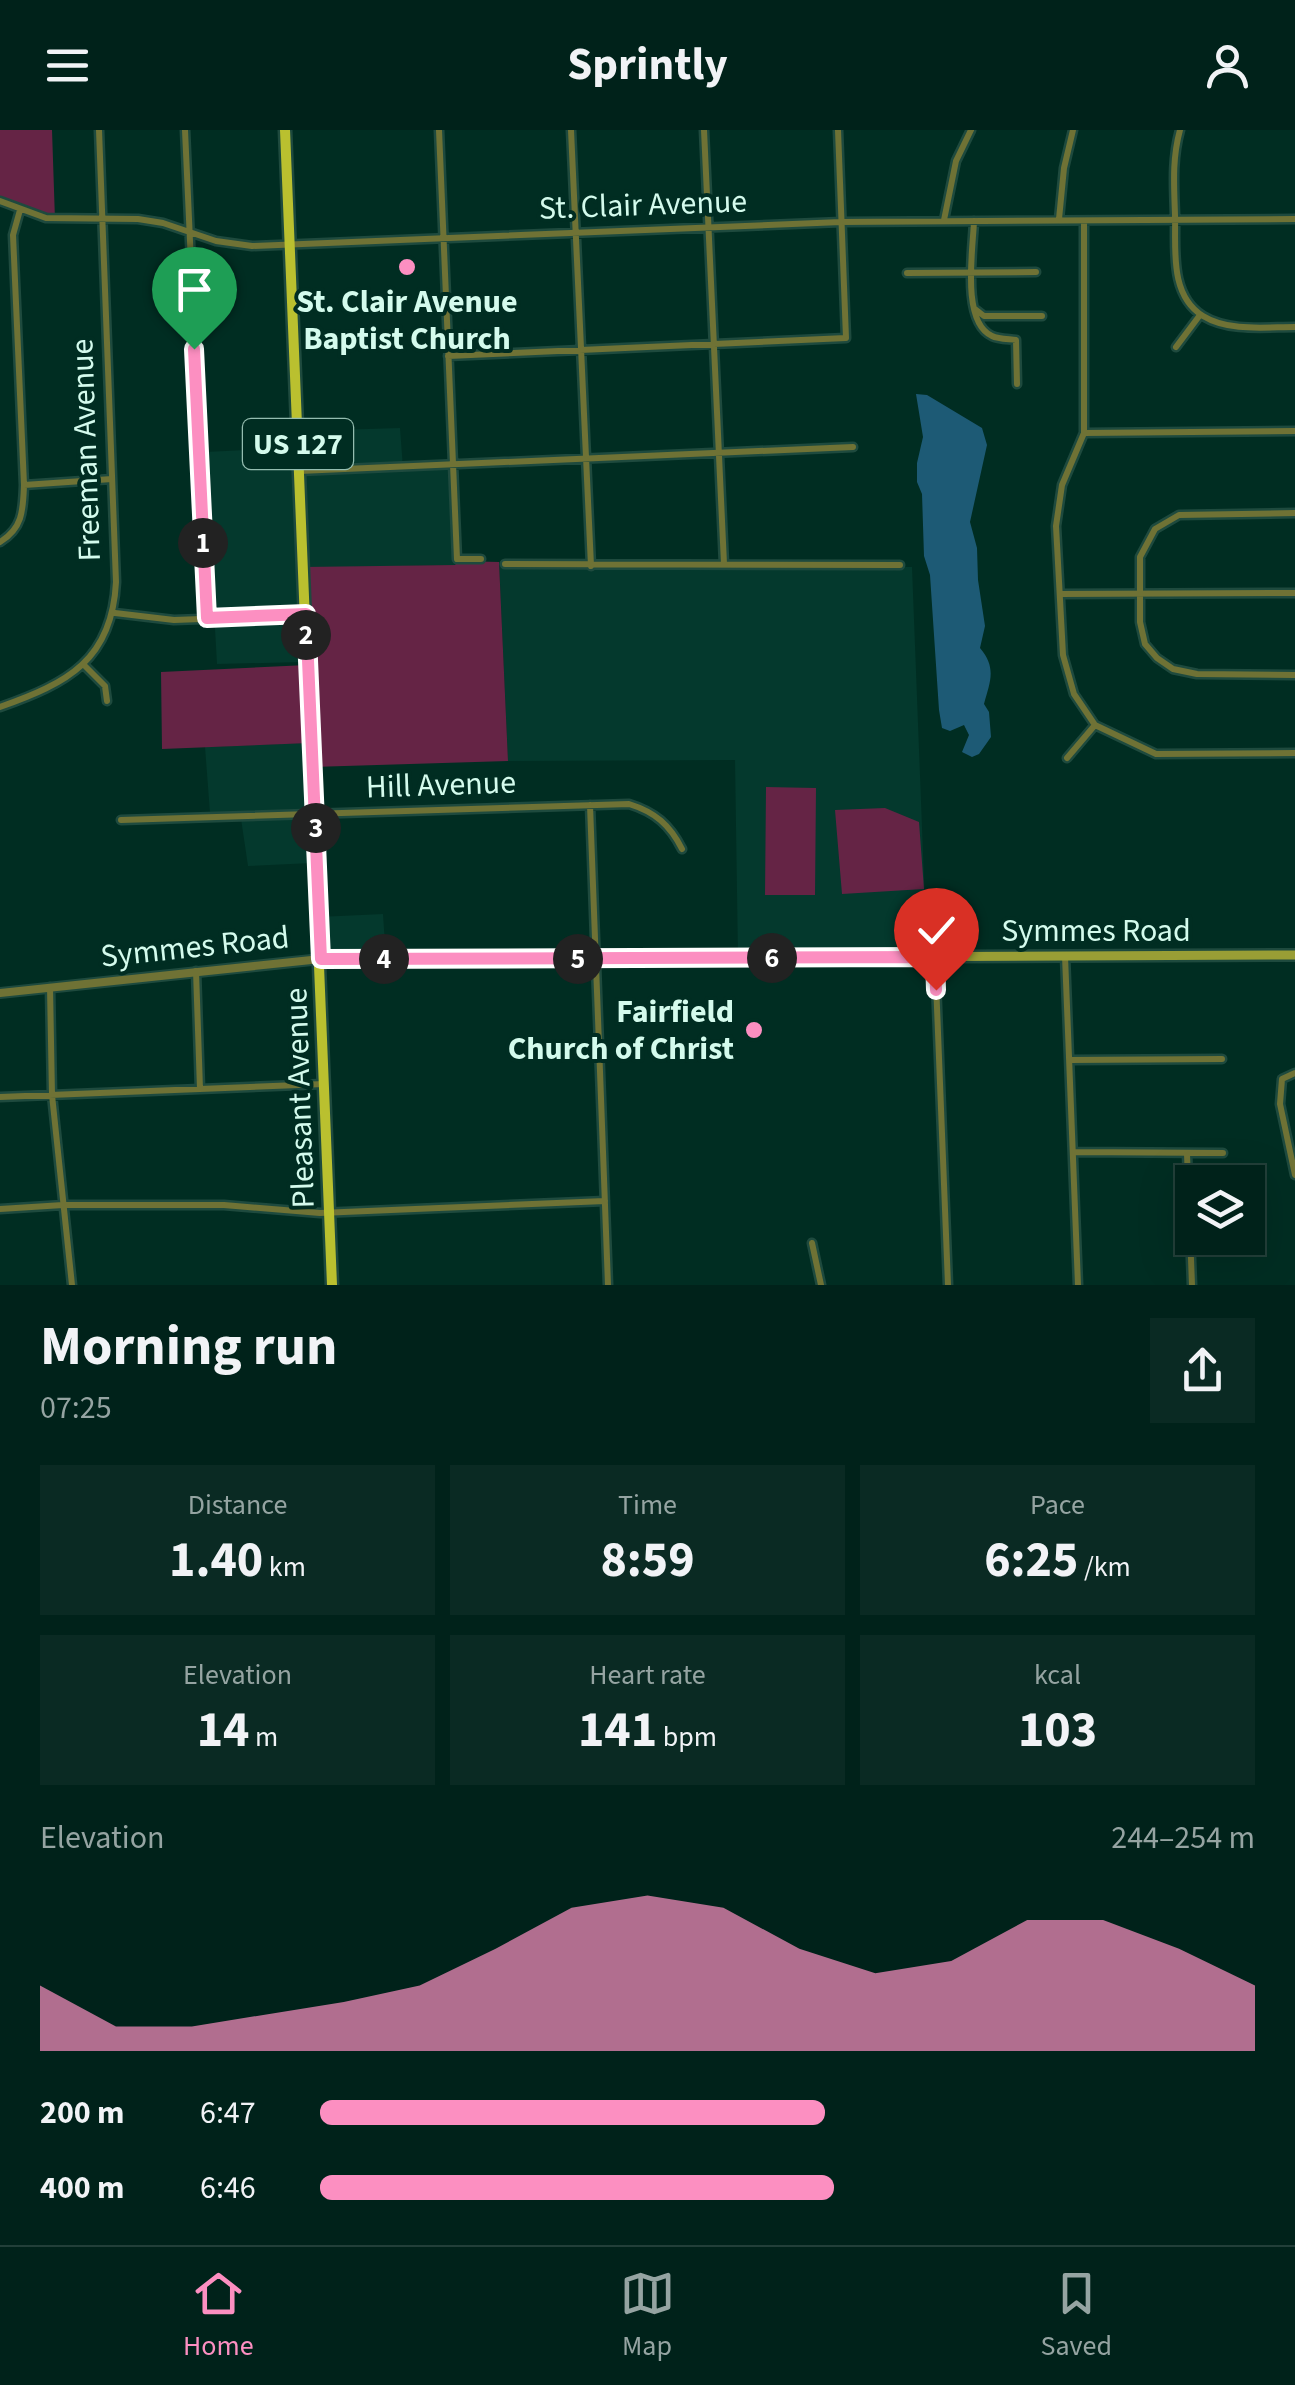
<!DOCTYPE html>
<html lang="en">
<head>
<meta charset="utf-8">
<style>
	:root { --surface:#00221a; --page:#0a2a23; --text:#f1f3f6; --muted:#95a4a2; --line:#223f39; --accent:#fc8fc1 }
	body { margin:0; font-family:"Source Sans 3",sans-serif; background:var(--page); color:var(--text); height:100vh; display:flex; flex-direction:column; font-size:38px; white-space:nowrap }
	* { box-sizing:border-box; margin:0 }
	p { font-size:32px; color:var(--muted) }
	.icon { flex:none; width:55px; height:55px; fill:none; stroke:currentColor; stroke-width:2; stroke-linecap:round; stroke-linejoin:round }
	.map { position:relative; height:1155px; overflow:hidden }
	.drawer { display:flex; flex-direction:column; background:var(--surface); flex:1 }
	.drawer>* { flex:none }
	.tools { position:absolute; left:1175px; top:1035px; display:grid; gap:20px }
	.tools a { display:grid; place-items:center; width:90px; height:90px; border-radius:0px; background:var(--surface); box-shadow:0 10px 40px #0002,0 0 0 2px var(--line); font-size:50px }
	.pin { position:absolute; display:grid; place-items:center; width:85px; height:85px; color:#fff; margin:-102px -42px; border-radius:50% 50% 50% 0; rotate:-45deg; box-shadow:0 0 10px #0007 }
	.pin .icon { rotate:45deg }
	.km { position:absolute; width:50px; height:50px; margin:-25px; border-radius:50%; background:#222; color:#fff; font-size:28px; line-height:50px; text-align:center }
	.round { display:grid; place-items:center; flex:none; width:105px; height:105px; border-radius:0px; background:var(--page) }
	.head { display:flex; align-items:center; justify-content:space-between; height:170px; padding:0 40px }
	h1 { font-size:55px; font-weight:700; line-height:75px }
	.metrics { display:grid; grid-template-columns:repeat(3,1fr); gap:15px; height:170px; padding:10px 40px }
	.metrics div { display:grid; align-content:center; border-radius:0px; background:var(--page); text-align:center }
	.metrics b { font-size:50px; font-weight:700 }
	.metrics small { font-size:28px; font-weight:400 }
	.metrics p { font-size:28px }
	.chart { height:280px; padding:20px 40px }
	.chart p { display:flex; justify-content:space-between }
	.chart svg { width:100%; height:180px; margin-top:10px; fill:var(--accent); opacity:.7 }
	ul { padding:0 40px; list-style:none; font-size:32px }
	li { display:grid; grid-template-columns:160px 120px 1fr; align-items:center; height:75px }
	li i { height:25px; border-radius:12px; background:var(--accent) }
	header { display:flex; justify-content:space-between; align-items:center; height:130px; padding:0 40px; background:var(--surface); font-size:45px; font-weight:700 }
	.menu { display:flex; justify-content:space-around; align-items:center; height:140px; border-top:2px solid var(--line); background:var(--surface); font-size:28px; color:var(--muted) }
	.menu a { display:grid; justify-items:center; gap:5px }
	.menu .selected { color:var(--accent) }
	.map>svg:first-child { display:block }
</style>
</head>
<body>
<header><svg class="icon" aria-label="menu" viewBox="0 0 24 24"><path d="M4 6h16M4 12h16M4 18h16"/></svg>Sprintly<svg class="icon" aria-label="person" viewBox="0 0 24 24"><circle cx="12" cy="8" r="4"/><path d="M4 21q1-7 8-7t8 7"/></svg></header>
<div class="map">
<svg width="1295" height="1155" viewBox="0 0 1295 1155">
	<rect width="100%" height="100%" fill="#002d22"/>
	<!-- built -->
	<path fill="#04392d" d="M400,298L403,338L450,336L455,435L298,438L303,532L217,534L205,322L305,317L303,301Z
		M499,432L912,437L927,827L738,828L735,630L508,631Z
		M307,613L312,733L248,736L240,682L210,683L205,617Z
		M383,784L386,829H321L318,787Z"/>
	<!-- green -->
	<path fill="#652445" d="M0,0H52L55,90L0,71Z
		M458,431L499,432L508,631L312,637L310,613L162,619L161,542L307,535L303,437L455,435Z
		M766,657L816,658L815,765H765Z
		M885,678L919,692L924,759L842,764L835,680Z"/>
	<!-- water -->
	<path fill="#1d5a75" d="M916,264L927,265L982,298L987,315L970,392L977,418L978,450L985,496L980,518C997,538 990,552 984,574L989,582L991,607L979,624L972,627L962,622L969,605L964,595L950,601L942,598L939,580L930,445L924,426L922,364L917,352V333L923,307Z"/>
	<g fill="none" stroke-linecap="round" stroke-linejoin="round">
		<!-- minor casing -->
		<g stroke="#1e4a3e" stroke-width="11">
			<path id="minor" d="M185,0L207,488
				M439,0L457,429H481
				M571,0L591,436
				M704,0L724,434
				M1180,0C1172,29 1174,55 1175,85C1176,118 1169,165 1203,186C1229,202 1266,197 1295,197
				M0,71L46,88L138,89L163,93L216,111L252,116L841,92L1295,89
				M1059,89L1064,38L1073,0
				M944,90L956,31L971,0
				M974,91C973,119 961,192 992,206C998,209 1009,209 1016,210L1017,254
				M1084,91V303L1062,355L1056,396L1063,525L1074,564L1095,595L1156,624L1295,623
				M907,143L1036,142
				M975,179L984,186H1042
				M1176,217L1200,185
				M448,226L846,208L838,0
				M1084,303L1295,301
				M299,341L853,317
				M24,355L112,349
				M1295,383L1179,385L1155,399L1140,427V492L1145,514L1157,528L1173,539L1197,544L1295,545
				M0,412C23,398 23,380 24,355L13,105L20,80
				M505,434L900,435
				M1060,464L1295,463
				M115,483L174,490L306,485
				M85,536L105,556L107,571
				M0,577C68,553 112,530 116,452L99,0
				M1067,628L1095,595
				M590,675L608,1155
				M121,690L629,674C655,682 670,695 682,719
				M1065,826L1078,1155
				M935,827L948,1155
				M196,841L200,959
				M50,857L52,965L72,1155
				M1070,930L1222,929
				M1295,943L1282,949L1280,974L1295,1045
				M0,967L324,954
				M1075,1022L1223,1023
				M1187,1024L1192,1155
				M0,1079L63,1075H224L320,1083L605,1071
				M812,1113L821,1155"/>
		</g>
		<!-- tertiary casing -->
		<g stroke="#1e4a3e" stroke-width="12">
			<path id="tertiary" d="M0,863L321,829"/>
		</g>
		<!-- secondary casing -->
		<g stroke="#1e4a3e" stroke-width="14">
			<path id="secondary" d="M321,829L1295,825"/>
		</g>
		<!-- primary casing -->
		<g stroke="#1e4a3e" stroke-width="15">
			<path id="primary" d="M285,0L332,1155"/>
		</g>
		<!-- minor -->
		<use href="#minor" stroke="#6f7235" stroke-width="6"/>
		<!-- tertiary -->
		<use href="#tertiary" stroke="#6f7235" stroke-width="8"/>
		<!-- secondary -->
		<use href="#secondary" stroke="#999e35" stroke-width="9"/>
		<!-- primary -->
		<use href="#primary" stroke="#bac02f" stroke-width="10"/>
	</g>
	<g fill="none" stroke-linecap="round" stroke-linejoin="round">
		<!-- route casing -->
		<g stroke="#fff" stroke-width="20">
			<path id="route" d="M194,219L207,488L306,484L321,829L935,827L936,860"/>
		</g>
		<!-- route -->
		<use href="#route" stroke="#fc8fc1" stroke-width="12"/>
	</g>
	<!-- markers -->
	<g fill="#fc8fc1" stroke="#002d22" stroke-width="4">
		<circle cx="407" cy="137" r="10"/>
		<circle cx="754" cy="900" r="10"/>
	</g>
	<g text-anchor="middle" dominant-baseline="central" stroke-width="8" stroke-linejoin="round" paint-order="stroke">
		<!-- shield labels -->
		<rect fill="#002d22" stroke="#94bdb0" stroke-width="2.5" x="243" y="289" width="110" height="50" rx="8"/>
		<g font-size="30" font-weight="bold" fill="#d4fbed">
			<text x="298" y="314">US 127</text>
		</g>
		<!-- street labels -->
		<g font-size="32" fill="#d4fbed" stroke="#002d22">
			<text transform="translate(643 75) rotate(-2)">St. Clair Avenue</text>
			<text transform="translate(86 320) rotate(-92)">Freeman Avenue</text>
			<text transform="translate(441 655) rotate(-2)">Hill Avenue</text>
			<text x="1096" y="801">Symmes Road</text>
			<text transform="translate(195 817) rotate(-6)">Symmes Road</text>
			<text transform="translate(300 968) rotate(-92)">Pleasant Avenue</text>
		</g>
		<!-- poi labels -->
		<g font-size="32" font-weight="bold" fill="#d4fbed" stroke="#002d22">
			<text x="407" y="172">St. Clair Avenue<tspan x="407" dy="37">Baptist Church</tspan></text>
			<text x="734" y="882" text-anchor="end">Fairfield<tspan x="734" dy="37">Church of Christ</tspan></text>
		</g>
	</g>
</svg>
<div class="tools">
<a><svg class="icon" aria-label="layers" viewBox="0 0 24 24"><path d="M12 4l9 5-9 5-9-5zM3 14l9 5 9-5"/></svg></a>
</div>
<div class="pin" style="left:194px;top:219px;background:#1e9e55"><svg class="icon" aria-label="arrive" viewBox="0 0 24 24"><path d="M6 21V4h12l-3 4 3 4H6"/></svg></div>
<div class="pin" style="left:936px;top:860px;background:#d93025"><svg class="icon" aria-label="check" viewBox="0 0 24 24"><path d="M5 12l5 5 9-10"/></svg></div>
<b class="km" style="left:203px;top:413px">1</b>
<b class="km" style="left:306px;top:505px">2</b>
<b class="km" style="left:316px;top:698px">3</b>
<b class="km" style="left:384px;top:829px">4</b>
<b class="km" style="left:578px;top:829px">5</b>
<b class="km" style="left:772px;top:828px">6</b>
</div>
<section class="drawer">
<div class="head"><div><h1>Morning run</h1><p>07:25</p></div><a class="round"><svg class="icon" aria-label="share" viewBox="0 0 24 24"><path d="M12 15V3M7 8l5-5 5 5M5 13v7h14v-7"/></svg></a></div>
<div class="metrics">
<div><p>Distance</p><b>1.40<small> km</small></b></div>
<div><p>Time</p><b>8:59</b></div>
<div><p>Pace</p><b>6:25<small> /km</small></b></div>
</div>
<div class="metrics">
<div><p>Elevation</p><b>14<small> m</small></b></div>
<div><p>Heart rate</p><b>141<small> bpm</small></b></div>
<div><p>kcal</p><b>103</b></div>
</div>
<div class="chart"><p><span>Elevation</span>244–254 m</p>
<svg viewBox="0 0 160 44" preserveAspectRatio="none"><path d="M0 44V28L10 38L20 38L30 35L40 32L50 28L60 19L70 9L80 6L90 9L100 19L110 25L120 22L130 12L140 12L150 19L160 28V44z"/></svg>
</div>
<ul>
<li><b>200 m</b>6:47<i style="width:54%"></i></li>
<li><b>400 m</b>6:46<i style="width:55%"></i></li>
</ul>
</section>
<nav class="menu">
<a class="selected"><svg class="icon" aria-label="home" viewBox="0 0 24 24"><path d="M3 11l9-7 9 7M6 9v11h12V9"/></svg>Home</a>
<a><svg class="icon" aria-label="map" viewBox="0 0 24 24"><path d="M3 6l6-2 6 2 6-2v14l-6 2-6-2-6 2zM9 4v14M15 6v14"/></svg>Map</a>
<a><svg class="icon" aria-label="saved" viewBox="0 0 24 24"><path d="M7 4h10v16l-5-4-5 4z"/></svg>Saved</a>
</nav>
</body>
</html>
